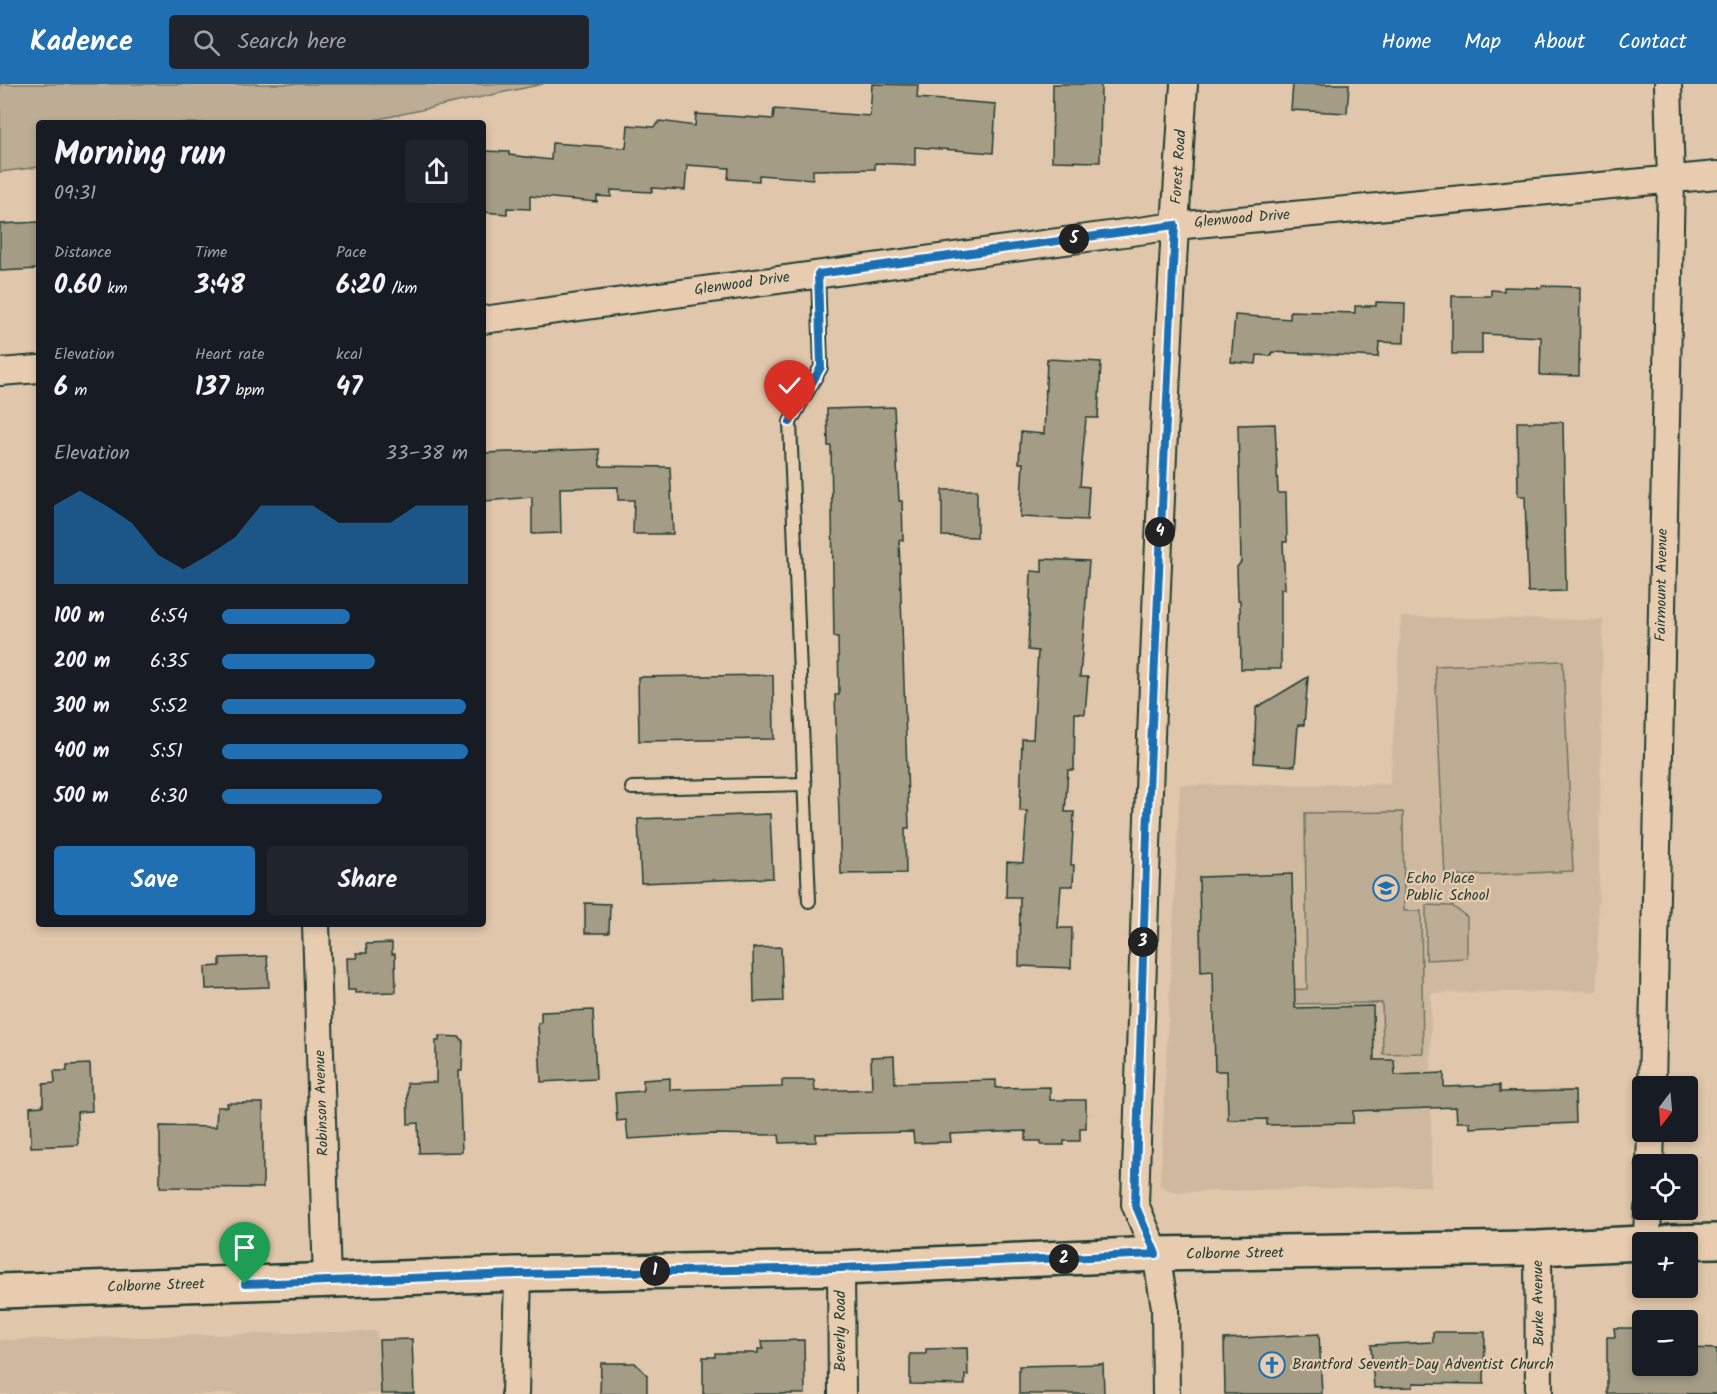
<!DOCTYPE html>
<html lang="en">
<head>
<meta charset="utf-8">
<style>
	:root { --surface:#171b24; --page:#20242c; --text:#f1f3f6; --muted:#9ea1a6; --accent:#1f6fb2 }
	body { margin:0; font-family:Kalam,sans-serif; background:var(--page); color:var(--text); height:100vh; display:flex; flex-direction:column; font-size:22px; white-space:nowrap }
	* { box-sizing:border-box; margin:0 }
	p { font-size:20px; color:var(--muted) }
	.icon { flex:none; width:33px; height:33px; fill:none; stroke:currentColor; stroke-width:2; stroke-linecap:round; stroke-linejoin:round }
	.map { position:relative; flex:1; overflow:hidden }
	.sheet { position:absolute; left:36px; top:36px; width:450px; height:807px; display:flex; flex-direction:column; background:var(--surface); border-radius:6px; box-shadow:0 3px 9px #0003 }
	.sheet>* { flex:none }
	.needle { width:39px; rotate:196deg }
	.tools { position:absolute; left:1632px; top:992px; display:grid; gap:12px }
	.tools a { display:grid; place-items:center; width:66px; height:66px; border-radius:6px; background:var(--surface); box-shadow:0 3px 9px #0003; font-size:30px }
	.pin { position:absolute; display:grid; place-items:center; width:51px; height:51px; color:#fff; margin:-62px -26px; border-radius:50% 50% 50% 0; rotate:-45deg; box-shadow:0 0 6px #0007 }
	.pin .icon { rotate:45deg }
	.km { position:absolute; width:30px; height:30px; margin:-15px; border-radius:50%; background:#222; color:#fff; font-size:16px; line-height:30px; text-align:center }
	.round { display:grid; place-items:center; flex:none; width:63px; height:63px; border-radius:6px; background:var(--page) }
	.overview { display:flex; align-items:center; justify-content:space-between; height:102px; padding:0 18px }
	h1 { font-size:33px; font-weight:700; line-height:45px }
	.stats { display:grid; grid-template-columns:repeat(3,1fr); gap:9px; height:102px; padding:6px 18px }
	.stats div { display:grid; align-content:center }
	.stats b { font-size:26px; font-weight:700 }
	.stats small { font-size:16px; font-weight:400 }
	.stats p { font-size:16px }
	.chart { height:168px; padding:12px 18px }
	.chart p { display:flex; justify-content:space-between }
	.chart svg { width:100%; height:108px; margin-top:6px; fill:var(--accent); opacity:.7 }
	.cta { display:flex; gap:12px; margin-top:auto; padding:12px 18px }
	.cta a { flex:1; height:69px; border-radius:6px; background:var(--accent); color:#fff; font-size:24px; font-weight:700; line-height:69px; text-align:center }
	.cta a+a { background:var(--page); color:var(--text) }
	ul { padding:0 18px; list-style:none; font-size:20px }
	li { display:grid; grid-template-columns:96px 72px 1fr; align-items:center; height:45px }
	li i { height:15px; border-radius:8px; background:var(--accent) }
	header { display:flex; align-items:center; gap:36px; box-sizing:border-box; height:84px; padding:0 30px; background:var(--accent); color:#fff }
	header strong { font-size:28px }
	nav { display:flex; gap:33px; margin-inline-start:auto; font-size:21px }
	.search { width:420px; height:54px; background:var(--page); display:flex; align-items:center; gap:15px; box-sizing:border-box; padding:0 21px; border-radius:6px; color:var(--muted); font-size:22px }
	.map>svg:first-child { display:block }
</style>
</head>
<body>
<header>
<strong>Kadence</strong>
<div class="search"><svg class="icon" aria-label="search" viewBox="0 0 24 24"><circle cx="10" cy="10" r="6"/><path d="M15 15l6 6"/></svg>Search here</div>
<nav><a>Home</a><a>Map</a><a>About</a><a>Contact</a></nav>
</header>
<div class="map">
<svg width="1717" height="1310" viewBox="0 0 1717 1310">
	<rect width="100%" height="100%" fill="#e0c6aa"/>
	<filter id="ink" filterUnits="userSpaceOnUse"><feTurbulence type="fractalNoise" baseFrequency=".0167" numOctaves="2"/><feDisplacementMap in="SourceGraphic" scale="12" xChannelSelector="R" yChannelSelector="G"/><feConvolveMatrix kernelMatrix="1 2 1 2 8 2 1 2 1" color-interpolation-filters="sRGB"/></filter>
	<g filter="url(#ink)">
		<!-- built -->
		<path fill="#ceb99f" d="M1401,533L1603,536L1597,907L1431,909V1102L1172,1108L1160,1101L1180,701L1390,700Z
			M377,1247L380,1310H0V1256Z"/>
		<!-- green -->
		<path fill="#bdad94" stroke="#6e7564" stroke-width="1.5" d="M0,0H543L360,39H39V83L0,88Z
			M1563,577L1573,787L1445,793L1435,582Z
			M1403,728L1404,827H1421L1423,969L1383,970L1382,919L1281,920V906L1307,905L1305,729Z
			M1426,821L1452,822L1467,833V874L1426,876Z"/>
		<!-- building -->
		<path fill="#a49c85" stroke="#1f3d34" stroke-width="1.5" d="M872,0L918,1L917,14L996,20L993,69L915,63V81L875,79V85L813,86V95L759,91V97L728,95L729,84L687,81L685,106L652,104V108L611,106V113L597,112V118L530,112V125L507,124V130L483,128V67L509,68V71L551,76L552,59L626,64L628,41L654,43L660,37L695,42L696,30L773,35L774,25L870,32Z
			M1053,0H1101L1100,78L1052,77Z
			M1293,0H1349L1347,29L1291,26Z
			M39,138V185L0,187V140Z
			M1542,202L1580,203L1579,292L1540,291L1541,253L1482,250V270H1452V212H1491V206L1504,207V203L1541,204Z
			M1376,218L1405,219L1404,259L1379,258L1378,273L1272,268L1271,272L1257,271L1256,280L1231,278L1235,231L1290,235V227L1355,229V222H1376Z
			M1047,275L1101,278L1098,334H1086L1080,402L1089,403L1087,436L1020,433L1023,379H1019L1021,348L1044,350Z
			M894,323L899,417H902L903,456H899L909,744H905L906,789L841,790L835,611H839L838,553H834L831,362H828L827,325Z
			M1517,338H1563L1566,507L1528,508L1525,412H1518Z
			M1275,340L1278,409H1286L1287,458H1283L1285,505H1281V585H1241L1240,516H1238L1237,483L1241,478L1238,341Z
			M599,365L600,382L670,383L673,450H633L634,416H618V403L560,404L561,449L532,450V413L485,417L483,369Z
			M942,406H977V453L942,452Z
			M1042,475L1089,477L1080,593H1088L1085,630L1075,629L1074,686H1068L1065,728H1074L1071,781H1074L1073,802H1061L1058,844H1072L1071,884L1019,882L1020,813H1006L1007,778L1023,779L1027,727H1020L1022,655H1033L1038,567L1028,566L1031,487L1042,488Z
			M773,591L774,655L639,657L638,593Z
			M1308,593L1304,641H1298L1295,682L1254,679L1256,624Z
			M770,730L773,794L641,799L638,735Z
			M1292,790L1295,924L1373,922L1374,976H1394L1395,991L1444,989V1003L1500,1001V1008L1575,1007L1576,1039L1470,1044V1038H1457L1456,1023L1353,1027V1039L1267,1041V1035L1228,1036L1227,987H1215L1213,887L1201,888L1199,793Z
			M585,819L610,820L609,849H585Z
			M392,859V870H395L396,908L355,909V906H348L347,874H357L356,869H367L366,860Z
			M781,863L783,917L754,918L753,864Z
			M267,872L269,903L206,905L205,883L220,882V874Z
			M593,926L596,995L541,998L538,939H541V928Z
			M439,952L460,953L463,957L462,987H459L462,1068L419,1069L418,1039L408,1040L407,999L436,998V957H439Z
			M894,972L895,999L996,996V1004L1050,1003V1016H1086V1044H1080V1057H1064V1061H1041V1057H1026V1047L950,1050L951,1058L914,1059L913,1048L816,1050V1058L780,1059L779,1051L711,1050L628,1055L626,1036L617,1037L615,1009L643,1007V996L670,994V1006L782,1003V996H814L815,1007L872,1005L871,973Z
			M90,980L92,1027L77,1028L78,1061L31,1063L30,1023L43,1022V1000L55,999L54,987H67V981Z
			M227,1019H263V1104L160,1103V1042L216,1043L217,1023H228Z
			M1614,1244H1642V1281H1688V1264L1717,1265V1310L1607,1309V1253H1615Z
			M1433,1248H1485L1484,1300L1413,1299V1303L1374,1304L1371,1261L1433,1258Z
			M1319,1250L1322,1310H1225L1224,1255Z
			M412,1255L414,1310H381L379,1256Z
			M804,1256L805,1310H703V1273H715V1269H758V1265H763L762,1257Z
			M967,1264L968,1291H965V1301L910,1300V1270H926V1265Z
			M601,1279H635L647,1291V1310H600Z
			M1103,1280L1104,1310H1019V1282Z"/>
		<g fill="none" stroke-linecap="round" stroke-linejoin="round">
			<!-- service casing -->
			<g stroke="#1f3d34" stroke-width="16">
				<path id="service" d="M632,704L805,700
					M809,817L790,338L821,283L818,190"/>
			</g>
			<!-- minor casing -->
			<g stroke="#1f3d34" stroke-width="30">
				<path id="minor" d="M483,236L1175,142L1717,91
					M0,288L39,285
					M316,840L327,1198
					M1652,1002L1671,96L1668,0
					M1650,1080L1651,1047
					M1647,1158L1648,1125
					M1538,1164L1539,1310
					M841,1184L842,1310
					M515,1310L518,1190
					M1166,1310L1165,1223L1156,1170L1135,1120C1147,747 1159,373 1184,0"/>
			</g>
			<!-- secondary casing -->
			<g stroke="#1f3d34" stroke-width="38">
				<path id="secondary" d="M1670,1158L1717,1157
					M0,1207L518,1190L841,1184L1156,1170L1538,1164L1642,1159"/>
			</g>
			<!-- service -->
			<use href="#service" stroke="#e8ccaf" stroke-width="12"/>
			<!-- minor -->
			<use href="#minor" stroke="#e8ccaf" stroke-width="26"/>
			<!-- secondary -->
			<use href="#secondary" stroke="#e8ccaf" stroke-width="33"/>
		</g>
	</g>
	<g fill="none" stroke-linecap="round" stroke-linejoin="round" filter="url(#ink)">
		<!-- route casing -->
		<g stroke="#fff" stroke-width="12">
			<path id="route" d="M245,1200L518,1190L841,1184L1156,1170L1135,1120L1147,750L1175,141L818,190L821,283L790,338"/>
		</g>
		<!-- route -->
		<use href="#route" stroke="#1f6fb2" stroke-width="8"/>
	</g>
	<!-- icons -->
	<defs>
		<g id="school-ring" transform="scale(1.35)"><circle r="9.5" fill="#e8ccaf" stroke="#1f6fb2" stroke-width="1.5"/><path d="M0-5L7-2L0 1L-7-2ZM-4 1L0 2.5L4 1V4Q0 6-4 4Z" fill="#1f6fb2"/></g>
		<g id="church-ring" transform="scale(1.35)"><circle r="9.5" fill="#e8ccaf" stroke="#1f6fb2" stroke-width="1.5"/><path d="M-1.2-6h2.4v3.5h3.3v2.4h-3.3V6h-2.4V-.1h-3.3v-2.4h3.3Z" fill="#1f6fb2"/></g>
	</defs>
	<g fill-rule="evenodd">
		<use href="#school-ring" x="1386" y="804"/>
		<use href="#church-ring" x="1272" y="1281"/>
	</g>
	<g text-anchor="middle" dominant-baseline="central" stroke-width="4.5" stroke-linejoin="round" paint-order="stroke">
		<!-- street labels -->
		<g font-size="15" fill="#1f3d34" stroke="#e8ccaf">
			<text transform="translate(1179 83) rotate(-86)">Forest Road</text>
			<text transform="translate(1242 135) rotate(-5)">Glenwood Drive</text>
			<text transform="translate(742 200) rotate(-8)">Glenwood Drive</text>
			<text transform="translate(1662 501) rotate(-89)">Fairmount Avenue</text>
			<text transform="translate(322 1019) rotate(-92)">Robinson Avenue</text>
			<text transform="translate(1235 1170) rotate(-1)">Colborne Street</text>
			<text transform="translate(156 1202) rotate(-2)">Colborne Street</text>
			<text transform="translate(1539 1219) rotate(-91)">Burke Avenue</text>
			<text transform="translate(841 1247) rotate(-90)">Beverly Road</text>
		</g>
		<!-- poi labels -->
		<g font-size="15" fill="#1f3d34" stroke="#e8ccaf" text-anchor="start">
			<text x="1406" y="795">Echo Place<tspan x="1406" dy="17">Public School</tspan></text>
			<text x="1292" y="1281">Brantford Seventh-Day Adventist Church</text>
		</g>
	</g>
</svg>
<div class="tools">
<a><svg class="needle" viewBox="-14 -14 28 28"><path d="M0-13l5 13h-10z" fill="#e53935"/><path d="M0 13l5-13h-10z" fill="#9ea1a6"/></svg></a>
<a><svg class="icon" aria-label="locate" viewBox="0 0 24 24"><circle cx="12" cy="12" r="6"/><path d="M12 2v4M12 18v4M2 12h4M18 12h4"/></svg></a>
<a>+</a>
<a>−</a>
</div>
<div class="pin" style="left:245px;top:1200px;background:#1e9e55"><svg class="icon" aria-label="arrive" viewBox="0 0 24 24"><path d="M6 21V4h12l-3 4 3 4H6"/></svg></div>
<div class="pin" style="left:790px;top:338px;background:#d93025"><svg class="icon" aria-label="check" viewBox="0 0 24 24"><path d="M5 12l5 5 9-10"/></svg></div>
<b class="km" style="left:655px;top:1187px">1</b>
<b class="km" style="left:1064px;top:1175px">2</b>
<b class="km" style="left:1143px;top:858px">3</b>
<b class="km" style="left:1160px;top:448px">4</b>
<b class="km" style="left:1074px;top:155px">5</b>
<section class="sheet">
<div class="overview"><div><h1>Morning run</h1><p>09:31</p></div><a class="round"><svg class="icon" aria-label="share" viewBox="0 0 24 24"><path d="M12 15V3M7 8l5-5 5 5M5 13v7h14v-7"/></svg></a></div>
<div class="stats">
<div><p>Distance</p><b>0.60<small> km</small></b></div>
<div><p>Time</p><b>3:48</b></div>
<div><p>Pace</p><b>6:20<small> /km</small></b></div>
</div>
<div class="stats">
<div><p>Elevation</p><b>6<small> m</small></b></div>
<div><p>Heart rate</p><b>137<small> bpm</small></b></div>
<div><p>kcal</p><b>47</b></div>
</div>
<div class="chart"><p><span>Elevation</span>33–38 m</p>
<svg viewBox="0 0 160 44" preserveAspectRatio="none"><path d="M0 44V12L10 6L20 12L30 19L40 32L50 38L60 32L70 25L80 12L90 12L100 12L110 19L120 19L130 19L140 12L150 12L160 12V44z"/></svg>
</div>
<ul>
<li><b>100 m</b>6:54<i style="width:52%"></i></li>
<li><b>200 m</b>6:35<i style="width:62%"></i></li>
<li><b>300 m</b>5:52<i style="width:99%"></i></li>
<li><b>400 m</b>5:51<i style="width:100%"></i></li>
<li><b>500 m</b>6:30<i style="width:65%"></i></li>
</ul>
<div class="cta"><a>Save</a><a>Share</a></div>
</section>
</div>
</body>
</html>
